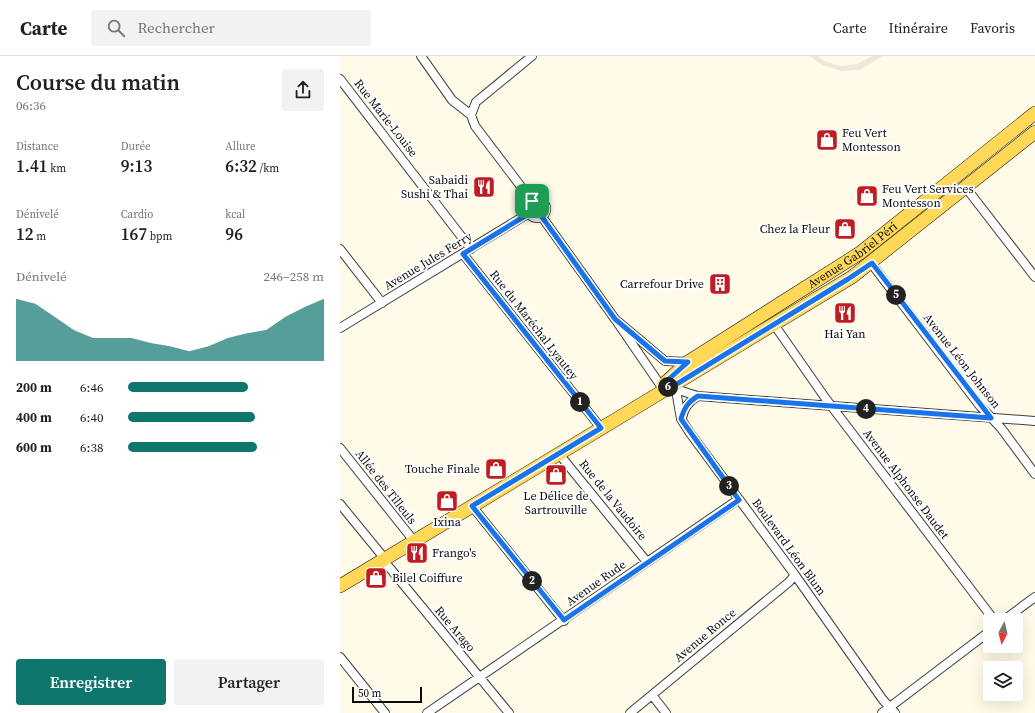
<!DOCTYPE html>
<html lang="fr">
<head>
<meta charset="utf-8">
<style>
	:root { --surface:#fff; --page:#f2f2f2; --text:#202124; --muted:#757577; --line:#e0e0e0; --accent:#0f766e }
	body { margin:0; font-family:"Source Serif 4",serif; background:var(--page); color:var(--text); height:100vh; display:flex; flex-direction:column; font-size:15px; white-space:nowrap }
	* { box-sizing:border-box; margin:0 }
	p { font-size:13px; color:var(--muted) }
	.icon { flex:none; width:22px; height:22px; fill:none; stroke:currentColor; stroke-width:2; stroke-linecap:round; stroke-linejoin:round }
	.map { position:relative; flex:1; overflow:hidden }
	.drawer { display:flex; flex-direction:column; background:var(--surface); width:340px }
	.drawer>* { flex:none }
	.needle { width:26px; rotate:187deg }
	.fabs { position:absolute; left:643px; top:557px; display:grid; gap:8px }
	.fabs a { display:grid; place-items:center; width:40px; height:40px; border-radius:4px; background:var(--surface); box-shadow:0 4px 16px #0002; font-size:20px }
	.scale { position:absolute; left:12px; bottom:10px; width:70px; box-sizing:border-box; padding-left:4px; border:2px solid #0b0b0b; border-top:0; font-size:11px; line-height:14px; white-space:nowrap; color:#0b0b0b; -webkit-text-stroke:3px #fff; paint-order:stroke }
	.pin { position:absolute; display:grid; place-items:center; width:34px; height:34px; color:#fff; margin:-17px; border-radius:8px; box-shadow:0 2px 6px #0006 }
	.km { position:absolute; width:20px; height:20px; margin:-10px; border-radius:50%; background:#222; color:#fff; font-size:11px; line-height:20px; text-align:center }
	.round { display:grid; place-items:center; flex:none; width:42px; height:42px; border-radius:4px; background:var(--page) }
	.head { display:flex; align-items:center; justify-content:space-between; height:68px; padding:0 16px }
	h1 { font-size:22px; font-weight:600; line-height:30px }
	.stats { display:grid; grid-template-columns:repeat(3,1fr); gap:6px; height:68px; padding:4px 16px }
	.stats div { display:grid; align-content:center }
	.stats b { font-size:17px; font-weight:600 }
	.stats small { font-size:11px; font-weight:400 }
	.stats p { font-size:11px }
	.chart { height:112px; padding:8px 16px }
	.chart p { display:flex; justify-content:space-between }
	.chart svg { width:100%; height:72px; margin-top:4px; fill:var(--accent); opacity:.7 }
	.primary-button { display:flex; gap:8px; margin-top:auto; padding:8px 16px }
	.primary-button a { flex:1; height:46px; border-radius:4px; background:var(--accent); color:#fff; font-size:16px; font-weight:600; line-height:46px; text-align:center }
	.primary-button a+a { background:var(--page); color:var(--text) }
	ul { padding:0 16px; list-style:none; font-size:13px }
	li { display:grid; grid-template-columns:64px 48px 1fr; align-items:center; height:30px }
	li i { height:10px; border-radius:5px; background:var(--accent) }
	header { display:flex; align-items:center; gap:24px; box-sizing:border-box; height:56px; padding:0 20px; background:var(--surface); border-bottom:1px solid var(--line) }
	header strong { font-size:19px }
	nav { display:flex; gap:22px; margin-inline-start:auto; font-size:14px }
	.search { width:280px; height:36px; background:var(--page); display:flex; align-items:center; gap:10px; box-sizing:border-box; padding:0 14px; border-radius:4px; color:var(--muted); font-size:15px }
	main { display:flex; flex:1; min-height:0 }
	.map>svg:first-child { display:block }
</style>
</head>
<body>
<header>
<strong>Carte</strong>
<div class="search"><svg class="icon" aria-label="search" viewBox="0 0 24 24"><circle cx="10" cy="10" r="6"/><path d="M15 15l6 6"/></svg>Rechercher</div>
<nav><a>Carte</a><a>Itinéraire</a><a>Favoris</a></nav>
</header>
<main>
<section class="drawer">
<div class="head"><div><h1>Course du matin</h1><p>06:36</p></div><a class="round"><svg class="icon" aria-label="share" viewBox="0 0 24 24"><path d="M12 15V3M7 8l5-5 5 5M5 13v7h14v-7"/></svg></a></div>
<div class="stats">
<div><p>Distance</p><b>1.41<small> km</small></b></div>
<div><p>Durée</p><b>9:13</b></div>
<div><p>Allure</p><b>6:32<small> /km</small></b></div>
</div>
<div class="stats">
<div><p>Dénivelé</p><b>12<small> m</small></b></div>
<div><p>Cardio</p><b>167<small> bpm</small></b></div>
<div><p>kcal</p><b>96</b></div>
</div>
<div class="chart"><p><span>Dénivelé</span>246–258 m</p>
<svg viewBox="0 0 160 44" preserveAspectRatio="none"><path d="M0 44V6L10 9L20 17L30 25L40 30L50 30L60 30L70 33L80 35L90 38L100 35L110 30L120 27L130 25L140 17L150 11L160 6V44z"/></svg>
</div>
<ul>
<li><b>200 m</b>6:46<i style="width:61%"></i></li>
<li><b>400 m</b>6:40<i style="width:65%"></i></li>
<li><b>600 m</b>6:38<i style="width:66%"></i></li>
</ul>
<div class="primary-button"><a>Enregistrer</a><a>Partager</a></div>
</section>
<div class="map">
<svg width="695" height="657" viewBox="0 0 695 657">
	<rect width="100%" height="100%" fill="#fffbe8"/>
	<!-- plaza -->
	<path fill="#eee8d9" d="M470,0H478L484,5L501,10L517,8L532,0H543L520,14L501,15L482,9Z"/>
	<g fill="none" stroke-linecap="round" stroke-linejoin="round">
		<!-- minor casing -->
		<g stroke="#3e3e3e" stroke-width="10">
			<path id="minor" d="M81,0L112,44L131,59L135,70L192,145
				M0,23L131,193
				M131,59L136,46L192,0
				M626,129L630,137L695,221
				M188 153a9 9 0 1 1 18 0a9 9 0 1 1-18 0Z
				M202,161L275,263
				M0,193L42,247
				M123,198L261,372
				M531,207L640,350L661,372L695,418
				M433,267L486,343L654,564
				M0,272L189,157
				M348,306L325,305L275,263L321,330C334,331 345,337 358,340L695,365
				M336,334L341,363L350,377L455,519L543,644L555,657
				M342,362C344,352 348,346 358,340
				M0,392L74,485
				M219,398L307,506
				M0,448L45,503
				M132,450L224,565
				M42,505L49,511L169,657
				M664,564L695,541
				M0,601L45,657
				M312,639L326,657
				M87,657L399,443
				M290,657L449,526L455,519
				M542,657L650,575"/>
		</g>
		<!-- primary casing -->
		<g stroke="#1c1c1c" stroke-width="14">
			<g id="primary">
				<path id="s1" d="M323,329L348,306L520,197L695,57"/>
				<path d="M0,530L512,221L695,76"/>
			</g>
		</g>
		<!-- minor -->
		<use href="#minor" stroke="#fff" stroke-width="8"/>
		<!-- primary -->
		<use href="#primary" stroke="#ffd858" stroke-width="13"/>
	</g>
	<g fill="none" stroke-linecap="round" stroke-linejoin="round">
		<!-- route casing -->
		<g stroke="#fff" stroke-width="8">
			<path id="route" d="M198,144C207,146 209,155 202,161L275,263L325,305L348,306L321,330L332,331L508,223L532,207L651,362L358,340C348,346 344,352 341,363L399,444L224,564L132,450L261,372L123,198L185,160L189,157L188,152L190,147Z"/>
		</g>
		<!-- route -->
		<use href="#route" stroke="#1a73e8" stroke-width="5"/>
	</g>
	<!-- icons -->
	<defs>
		<g id="shop-square" transform="scale(1.15)"><rect x="-9" y="-9" width="18" height="18" rx="4" fill="#c01d23" stroke="#fff"/><path d="M-5-2.5h2.3a2.7 3.5 0 0 1 5.4 0H5L5.5 6h-11ZM-1.5-2.5h3a1.5 2.3 0 0 0-3 0Z" fill="#fff"/></g>
		<g id="restaurant-square" transform="scale(1.15)"><rect x="-9" y="-9" width="18" height="18" rx="4" fill="#c01d23" stroke="#fff"/><path d="M-5-6h1v4h1v-4h1v4h1v-4h1v5L-1.5 .5V6h-2V.5L-5-1ZM5-6V6H3V1.5H1.5Q1.5-4 5-6Z" fill="#fff"/></g>
		<g id="building-square" transform="scale(1.15)"><rect x="-9" y="-9" width="18" height="18" rx="4" fill="#c01d23" stroke="#fff"/><path d="M-4-6H4V6H1V3H-1V6H-4ZM-2.5-4.3h1.7v1.8h-1.7ZM.8-4.3h1.7v1.8H.8ZM-2.5-1h1.7V.8h-1.7ZM.8-1h1.7V.8H.8Z" fill="#fff"/></g>
	</defs>
	<g fill-rule="evenodd">
		<use href="#shop-square" x="487" y="84"/>
		<use href="#restaurant-square" x="144" y="131"/>
		<use href="#shop-square" x="527" y="140"/>
		<use href="#shop-square" x="505" y="173"/>
		<use href="#building-square" x="380" y="228"/>
		<use href="#restaurant-square" x="505" y="257"/>
		<use href="#shop-square" x="156" y="413"/>
		<use href="#shop-square" x="216" y="419"/>
		<use href="#shop-square" x="107" y="445"/>
		<use href="#restaurant-square" x="77" y="497"/>
		<use href="#shop-square" x="36" y="522"/>
	</g>
	<g text-anchor="middle" dominant-baseline="central" stroke-width="4" stroke-linejoin="round" paint-order="stroke">
		<!-- street labels -->
		<g font-size="12" fill="#0b0b0b" stroke="#fff">
			<text transform="translate(46 62) rotate(52)">Rue Marie-Louise</text>
			<text stroke="none"><textPath href="#s1" startOffset="230">Avenue Gabriel Péri</textPath></text>
			<text transform="translate(88 205) rotate(-31)">Avenue Jules Ferry</text>
			<text transform="translate(194 269) rotate(52)">Rue du Maréchal Lyautey</text>
			<text transform="translate(622 305) rotate(52)">Avenue Léon Johnson</text>
			<text transform="translate(566 428) rotate(53)">Avenue Alphonse Daudet</text>
			<text transform="translate(46 431) rotate(52)">Allée des Tilleuls</text>
			<text transform="translate(273 444) rotate(51)">Rue de la Vaudoire</text>
			<text transform="translate(449 491) rotate(54)">Boulevard Léon Blum</text>
			<text transform="translate(256 527) rotate(-35)">Avenue Rude</text>
			<text transform="translate(115 573) rotate(50)">Rue Arago</text>
			<text transform="translate(365 579) rotate(-40)">Avenue Ronce</text>
		</g>
		<!-- poi labels -->
		<g font-size="12" fill="#0b0b0b" stroke="#fff" text-anchor="start">
			<text x="502" y="77">Feu Vert<tspan x="502" dy="14">Montesson</tspan></text>
			<text x="128" y="124" text-anchor="end">Sabaidi<tspan x="128" dy="14">Sushi &amp; Thai</tspan></text>
			<text x="542" y="133">Feu Vert Services<tspan x="542" dy="14">Montesson</tspan></text>
			<text x="490" y="173" text-anchor="end">Chez la Fleur</text>
			<text x="364" y="228" text-anchor="end">Carrefour Drive</text>
			<text x="505" y="278" text-anchor="middle">Hai Yan</text>
			<text x="140" y="413" text-anchor="end">Touche Finale</text>
			<text x="216" y="440" text-anchor="middle">Le Délice de<tspan x="216" dy="14">Sartrouville</tspan></text>
			<text x="107" y="466" text-anchor="middle">Ixina</text>
			<text x="92" y="497">Frango's</text>
			<text x="52" y="522">Bilel Coiffure</text>
		</g>
	</g>
</svg>
<div class="fabs">
<a><svg class="needle" viewBox="-14 -14 28 28"><path d="M0-13l5 13h-10z" fill="#e53935"/><path d="M0 13l5-13h-10z" fill="#757577"/></svg></a>
<a><svg class="icon" aria-label="layers" viewBox="0 0 24 24"><path d="M12 4l9 5-9 5-9-5zM3 14l9 5 9-5"/></svg></a>
</div>
<div class="scale">50 m</div>
<div class="pin" style="left:192px;top:145px;background:#1e9e55"><svg class="icon" aria-label="arrive" viewBox="0 0 24 24"><path d="M6 21V4h12l-3 4 3 4H6"/></svg></div>
<b class="km" style="left:240px;top:346px">1</b>
<b class="km" style="left:192px;top:525px">2</b>
<b class="km" style="left:389px;top:430px">3</b>
<b class="km" style="left:526px;top:353px">4</b>
<b class="km" style="left:556px;top:239px">5</b>
<b class="km" style="left:328px;top:331px">6</b>
</div>
</main>
</body>
</html>
